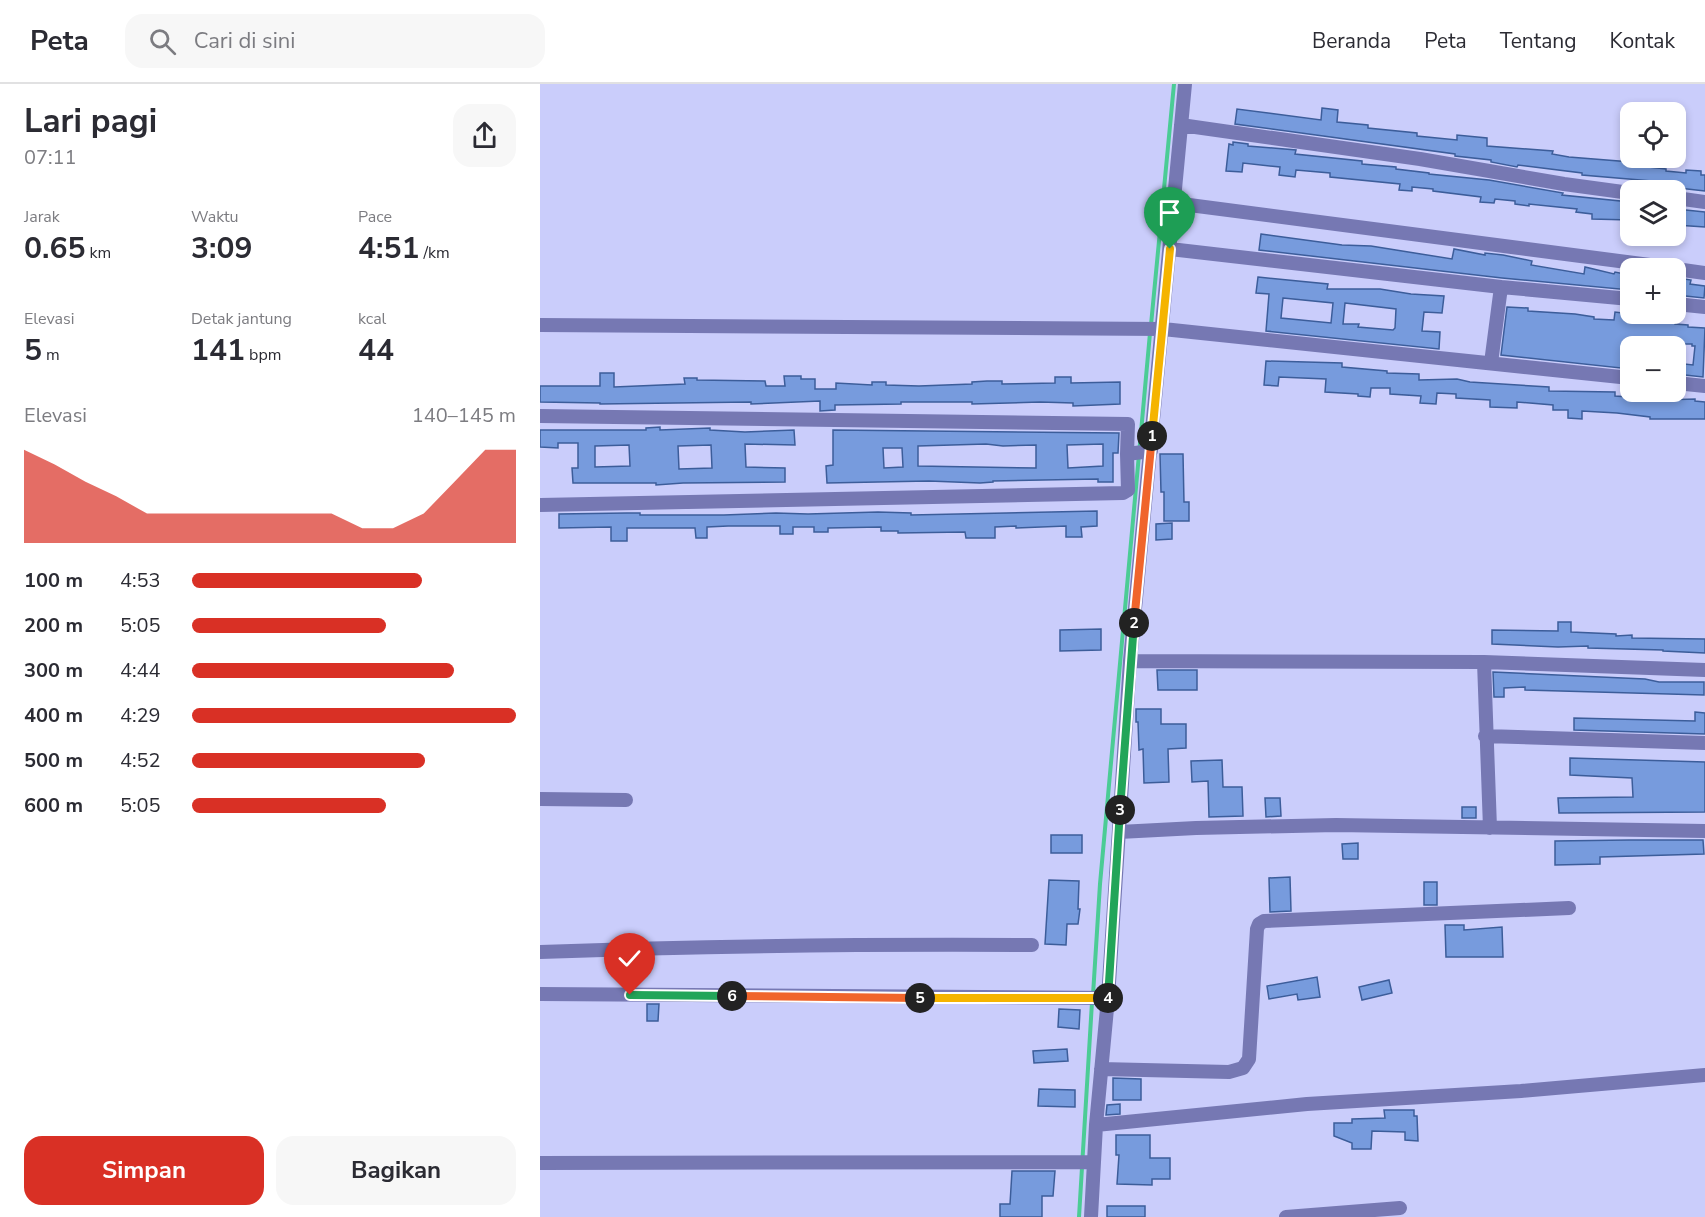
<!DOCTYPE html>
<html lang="id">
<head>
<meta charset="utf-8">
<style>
	:root { --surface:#fff; --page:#f7f7f7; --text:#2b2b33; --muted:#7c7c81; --line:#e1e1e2; --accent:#d93025 }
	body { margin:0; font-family:"Nunito Sans",sans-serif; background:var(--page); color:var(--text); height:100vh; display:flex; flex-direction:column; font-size:22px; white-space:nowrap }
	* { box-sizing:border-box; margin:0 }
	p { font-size:20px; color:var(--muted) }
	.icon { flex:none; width:33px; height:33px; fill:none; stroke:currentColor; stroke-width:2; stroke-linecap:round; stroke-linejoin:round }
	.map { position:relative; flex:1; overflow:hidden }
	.side { display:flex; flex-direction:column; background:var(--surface); width:540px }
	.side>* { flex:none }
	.fabs { position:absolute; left:1080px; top:18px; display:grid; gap:12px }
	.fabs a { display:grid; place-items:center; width:66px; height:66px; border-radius:12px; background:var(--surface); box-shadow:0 3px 9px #0003; font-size:30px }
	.pin { position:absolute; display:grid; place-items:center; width:51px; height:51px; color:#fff; margin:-62px -26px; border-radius:50% 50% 50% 0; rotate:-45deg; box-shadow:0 0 6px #0007 }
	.pin .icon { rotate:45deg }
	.km { position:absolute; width:30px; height:30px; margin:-15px; border-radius:50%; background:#222; color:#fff; font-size:16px; line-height:30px; text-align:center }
	.round { display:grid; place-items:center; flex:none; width:63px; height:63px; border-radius:18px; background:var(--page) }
	.headline { display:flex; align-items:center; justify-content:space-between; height:102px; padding:0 24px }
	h1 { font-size:33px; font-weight:700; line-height:45px }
	.stats { display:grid; grid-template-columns:repeat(3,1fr); gap:9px; height:102px; padding:6px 24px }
	.stats div { display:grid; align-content:center }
	.stats b { font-size:30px; font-weight:700 }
	.stats small { font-size:16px; font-weight:400 }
	.stats p { font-size:16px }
	.chart { height:168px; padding:12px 24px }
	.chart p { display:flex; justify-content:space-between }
	.chart svg { width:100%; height:108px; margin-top:6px; fill:var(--accent); opacity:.7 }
	.button { display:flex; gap:12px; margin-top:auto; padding:12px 24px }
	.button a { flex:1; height:69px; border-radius:18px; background:var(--accent); color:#fff; font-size:24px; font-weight:700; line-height:69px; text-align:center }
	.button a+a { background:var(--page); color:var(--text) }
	ul { padding:0 24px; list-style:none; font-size:20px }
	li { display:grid; grid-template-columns:96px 72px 1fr; align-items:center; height:45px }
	li i { height:15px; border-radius:8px; background:var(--accent) }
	header { display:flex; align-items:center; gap:36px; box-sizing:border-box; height:84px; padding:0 30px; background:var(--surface); border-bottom:2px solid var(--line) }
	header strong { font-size:28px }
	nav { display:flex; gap:33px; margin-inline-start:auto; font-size:21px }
	.search { width:420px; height:54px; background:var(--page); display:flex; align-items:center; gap:15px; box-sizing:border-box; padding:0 21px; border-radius:18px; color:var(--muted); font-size:22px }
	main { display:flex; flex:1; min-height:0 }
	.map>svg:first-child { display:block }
</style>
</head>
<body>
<header>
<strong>Peta</strong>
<div class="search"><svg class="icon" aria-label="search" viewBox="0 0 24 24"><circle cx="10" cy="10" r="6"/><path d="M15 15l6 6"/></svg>Cari di sini</div>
<nav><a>Beranda</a><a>Peta</a><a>Tentang</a><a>Kontak</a></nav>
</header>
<main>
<section class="side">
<div class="headline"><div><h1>Lari pagi</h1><p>07:11</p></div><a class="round"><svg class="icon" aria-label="share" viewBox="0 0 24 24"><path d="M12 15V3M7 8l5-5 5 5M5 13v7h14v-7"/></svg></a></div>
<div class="stats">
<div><p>Jarak</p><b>0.65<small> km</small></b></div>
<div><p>Waktu</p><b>3:09</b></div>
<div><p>Pace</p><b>4:51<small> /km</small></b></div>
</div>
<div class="stats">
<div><p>Elevasi</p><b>5<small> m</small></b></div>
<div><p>Detak jantung</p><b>141<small> bpm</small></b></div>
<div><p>kcal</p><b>44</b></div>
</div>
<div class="chart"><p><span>Elevasi</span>140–145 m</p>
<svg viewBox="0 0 160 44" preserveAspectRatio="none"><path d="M0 44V6L10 12L20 19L30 25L40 32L50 32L60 32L70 32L80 32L90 32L100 32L110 38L120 38L130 32L140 19L150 6L160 6V44z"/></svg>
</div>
<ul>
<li><b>100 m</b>4:53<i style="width:71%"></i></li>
<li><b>200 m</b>5:05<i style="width:60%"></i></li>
<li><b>300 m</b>4:44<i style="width:81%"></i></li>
<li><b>400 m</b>4:29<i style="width:100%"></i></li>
<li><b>500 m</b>4:52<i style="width:72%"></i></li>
<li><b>600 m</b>5:05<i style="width:60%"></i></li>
</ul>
<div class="button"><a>Simpan</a><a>Bagikan</a></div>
</section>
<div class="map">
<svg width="1165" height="1133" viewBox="0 0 1165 1133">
	<rect width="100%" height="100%" fill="#cacdfb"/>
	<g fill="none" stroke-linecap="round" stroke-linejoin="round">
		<!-- stream -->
		<path stroke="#4bcc95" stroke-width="4" d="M611,241L634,0
			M553,911L560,800L610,249
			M539,1133L552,918"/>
	</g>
	<!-- building -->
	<path fill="#779bdd" stroke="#3c5d9a" stroke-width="1.5" fill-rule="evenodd" d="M782,24L798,26L797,38L828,41V44L877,49V52L917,56V51L947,54V62L1013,67L1012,70L1029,73L1091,78V81L1126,85V87L1146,89V86L1161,87V91H1165V107L1130,103V100L1112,97L1042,91V89L978,81L977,83L951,78V76L915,72V70L695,40L697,25L781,36Z
		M693,58L708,60V62L756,66L755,70L822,77V80L856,83V85L889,89V90L949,96L1023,109L1022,111L1090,118V136L1052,135V130L1036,128L1037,125L989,120V122L975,120V117L955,115L954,119L940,118L941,113L893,107V105L872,103V107L859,106L860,100L790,93V89L756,86L755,93L739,91L740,83L703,79L702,88L686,87L689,60L693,61Z
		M1136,125L1165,128V143L1136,141Z
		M721,150L802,161L831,162L912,175L914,165L945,171V169L963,171L992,177L991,181L1044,190L1045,183L1074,190L1075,188L1090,191V206L962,194L719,166Z
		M718,193L788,200L787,205H840L871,210L904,212L902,229L884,228L882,247L900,248L899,265L726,247L729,210L716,209ZM743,214L793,219L791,239L741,234ZM805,219L856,225L855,244L853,246L818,243L819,240H803Z
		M1138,194L1151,196L1150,200L1165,202L1164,214L1136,211Z
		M967,223L988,224V227L1035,230L1054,233V235L1074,236L1075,228L1090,230L1089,236L1135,239V240L1148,241V243L1165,244L1163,293L1136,290V279L1153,281L1155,262H1152V260H1122V257L1090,254V285L961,271Z
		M726,277L802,279V283L847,287V289L879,290V296L917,295L930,298L1009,303V307L1075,308V312L1089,313L1088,315L1110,317V313H1122V316L1155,315V317L1165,318V335H1110V333L1077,329L1042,327V335L1028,334V326H1013V321L977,318V324L950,323V316L916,314V310L897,309L896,320L880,319L881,312L850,310V304H831L830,313L818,312V310L785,308L786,295L739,293L738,302L724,301Z
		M60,289H74V303L145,300L144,294H157V296L225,297L226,302H245L244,292H261V295H275V305H296V299L332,301V298H346V301L379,302L432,300V298L447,297H462V300L515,299V293H531V299L580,298V320L533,322V319L500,318L432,320V318H361V320L295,321V326L280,327V317L211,320V318L60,320V319L0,318V302H60Z
		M120,343V346L170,344V346L205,348L254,346L255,361L205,360L206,383L245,384V398L143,399L116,401V399H33L32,384H38V359H18V364L0,363V346H106V344ZM89,361L90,382L55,383V362ZM171,361L172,384L139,385L138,362Z
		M293,346L579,349L578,369H573V398H558V395L453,397V398L440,399L389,397L287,399L286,382L293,381ZM446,360L463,362L496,361V384L378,382V362ZM563,360V382L528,384L527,361ZM343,364H362L363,383L344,384Z
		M620,370H643L644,418H649V437H624V408H621Z
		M557,427V442L541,443L542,453H526V442L476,444V442L455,443V454H426L425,448L358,449V447H341V443L288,444V448H274V443H253V450H240V442H188L167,443V454H156L155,444H87V457H71V443L19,444V430L87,429H100V431H184L236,429L268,430L338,428L371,429V431Z
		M632,439V455L616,456V440Z
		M1018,538H1031V548L1076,550V552L1092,551V554L1165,555V569L1123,567V566L1048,564V562L1018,563L952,560V546L1018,547Z
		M561,545V566L520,567V546Z
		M617,586H657V606H618Z
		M953,588L1105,595L1119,598H1164V611L985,606V603L964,604V613H954Z
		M596,625H621V640H646V664L628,665L629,698L604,699L603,665L599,666L598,638H596Z
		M1155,628L1165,629V650L1034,646V634L1155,637Z
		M1030,674L1165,678V728L1019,729L1018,714L1093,713L1092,694L1030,691Z
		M682,676L683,703H702L703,732L669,733L668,697L652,698L651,677Z
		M725,714H740L741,732L726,733Z
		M922,723H936V734H922Z
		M511,751H542V769H511Z
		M1089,756H1163L1164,770L1060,773V780L1015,781V757Z
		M818,759V775H803L802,760Z
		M750,793L751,827L730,828L729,794Z
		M509,796L539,797L538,825H540L538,840H527L526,861L505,860Z
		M884,798H897V821H884Z
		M905,841H924V846L962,843L963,873H906Z
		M777,893L780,913L758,916L757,910L729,915L727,902Z
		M849,896L852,909L822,916L819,903Z
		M107,920H119L118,937H107Z
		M519,925L540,926L539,945L518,943Z
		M527,965L528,977L494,979L493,967Z
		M573,994L601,995V1016H573Z
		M499,1005L535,1006V1023L498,1022Z
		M580,1020V1030L566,1031L567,1021Z
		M844,1026H874V1032H877L878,1057L865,1056V1048L832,1047L831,1065H812V1059L794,1052V1039H812V1035L845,1034Z
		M576,1051H610V1074H630V1095H612V1101L577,1100L579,1071H576Z
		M472,1087H515L513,1112H502V1133H460V1120H470Z
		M567,1122H605V1133H567Z"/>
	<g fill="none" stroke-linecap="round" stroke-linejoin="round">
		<!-- minor -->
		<path stroke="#7678b3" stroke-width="14" d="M641,41L880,75L1024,100L1090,109
			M1136,114L1165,118
			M634,119L1133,184
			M630,165L961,203L951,279
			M1136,185L1165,189
			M961,203L1090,215
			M1136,220L1165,223
			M0,241L623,245L1090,294
			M1136,299L1165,302
			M0,332L588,340L587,370L611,367
			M0,421L583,409L588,406L587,370
			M590,577L944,578L950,744
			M944,578L1165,586
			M945,652L1165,659
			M0,715L86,716
			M579,748L656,744L796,741L1165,747
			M0,868C164,862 328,860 492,861
			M0,910L568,914
			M561,985L689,988L703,984L709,975L717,845L719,840L724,837L1029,824
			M556,1041L767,1020L981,1007L1165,991
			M0,1079L554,1078
			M551,1133L556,1041L568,914L590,577L645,0
			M746,1133L860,1124"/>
	</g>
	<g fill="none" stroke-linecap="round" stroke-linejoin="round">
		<!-- split-1 casing -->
		<g stroke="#fff" stroke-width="12">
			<path id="split-1" d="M612,352L630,165"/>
		</g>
		<!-- split-2 casing -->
		<g stroke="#fff" stroke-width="12">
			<path id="split-2" d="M594,539L612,352"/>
		</g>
		<!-- split-3 casing -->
		<g stroke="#fff" stroke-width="12">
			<path id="split-3" d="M580,726L594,539"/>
		</g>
		<!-- split-4 casing -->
		<g stroke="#fff" stroke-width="12">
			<path id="split-4" d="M568,914L580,726"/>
		</g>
		<!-- split-5 casing -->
		<g stroke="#fff" stroke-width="12">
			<path id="split-5" d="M380,914H568"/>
		</g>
		<!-- split-6 casing -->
		<g stroke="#fff" stroke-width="12">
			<path id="split-6" d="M192,912L380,914"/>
		</g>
		<!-- split-7 casing -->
		<g stroke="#fff" stroke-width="12">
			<path id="split-7" d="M90,911L192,912"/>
		</g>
		<!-- split-1 -->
		<use href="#split-1" stroke="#f5b400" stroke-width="8"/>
		<!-- split-2 -->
		<use href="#split-2" stroke="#f0652b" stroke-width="8"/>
		<!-- split-3 -->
		<use href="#split-3" stroke="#22a559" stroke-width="8"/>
		<!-- split-4 -->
		<use href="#split-4" stroke="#22a559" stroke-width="8"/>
		<!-- split-5 -->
		<use href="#split-5" stroke="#f5b400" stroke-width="8"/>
		<!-- split-6 -->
		<use href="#split-6" stroke="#f0652b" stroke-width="8"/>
		<!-- split-7 -->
		<use href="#split-7" stroke="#22a559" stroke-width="8"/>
	</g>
</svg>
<div class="fabs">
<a><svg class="icon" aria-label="locate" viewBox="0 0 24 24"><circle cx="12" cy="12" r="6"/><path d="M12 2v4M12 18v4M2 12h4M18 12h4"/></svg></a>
<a><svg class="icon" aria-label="layers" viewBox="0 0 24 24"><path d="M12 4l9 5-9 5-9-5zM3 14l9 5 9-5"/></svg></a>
<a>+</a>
<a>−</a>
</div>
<div class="pin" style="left:630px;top:165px;background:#1e9e55"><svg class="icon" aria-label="arrive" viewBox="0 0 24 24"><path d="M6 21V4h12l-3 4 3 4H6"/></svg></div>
<div class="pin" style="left:90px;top:911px;background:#d93025"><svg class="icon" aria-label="check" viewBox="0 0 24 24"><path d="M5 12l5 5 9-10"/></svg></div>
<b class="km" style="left:612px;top:352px">1</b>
<b class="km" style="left:594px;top:539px">2</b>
<b class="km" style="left:580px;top:726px">3</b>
<b class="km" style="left:568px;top:914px">4</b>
<b class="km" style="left:380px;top:914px">5</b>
<b class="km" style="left:192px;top:912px">6</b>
</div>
</main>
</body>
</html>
